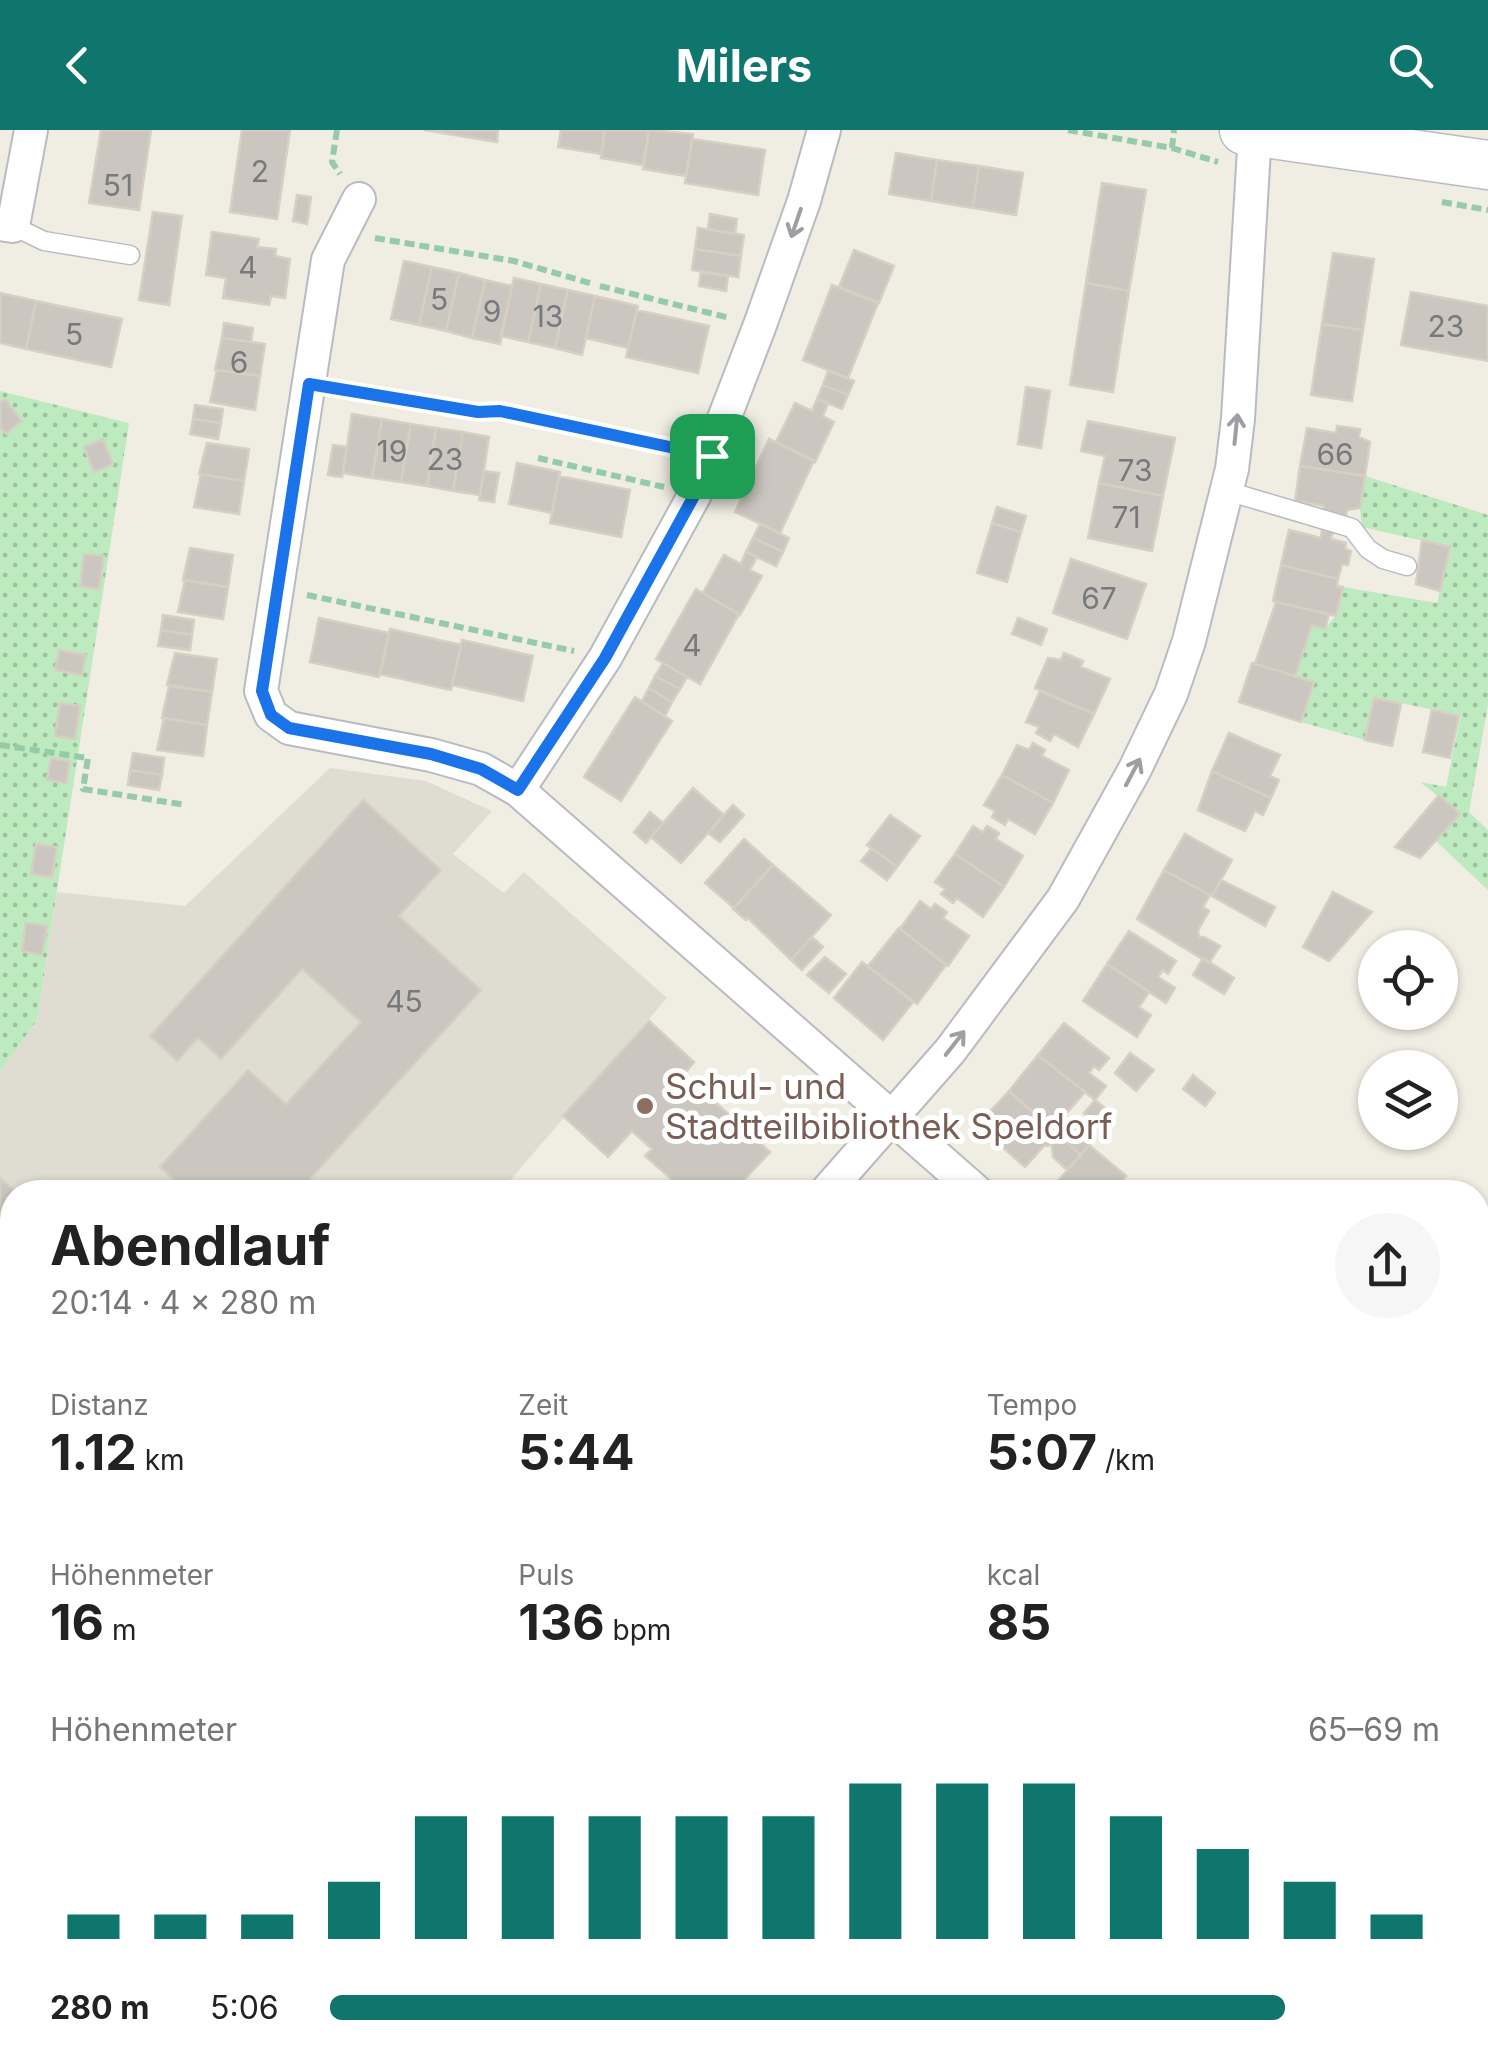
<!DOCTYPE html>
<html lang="de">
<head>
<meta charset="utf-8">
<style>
	:root { --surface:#fff; --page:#f6f6f6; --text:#222; --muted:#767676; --accent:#0f766e }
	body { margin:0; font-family:Inter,sans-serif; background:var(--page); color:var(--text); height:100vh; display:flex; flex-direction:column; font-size:38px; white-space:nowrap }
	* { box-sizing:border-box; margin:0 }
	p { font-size:32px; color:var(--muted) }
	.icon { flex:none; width:55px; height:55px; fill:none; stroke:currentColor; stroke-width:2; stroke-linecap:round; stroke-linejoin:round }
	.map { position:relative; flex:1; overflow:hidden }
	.details { position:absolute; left:0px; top:1050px; width:1490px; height:885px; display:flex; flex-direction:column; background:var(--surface); border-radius:40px 40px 0 0; box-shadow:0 2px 8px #0004 }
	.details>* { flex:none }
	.buttons { position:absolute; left:1358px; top:800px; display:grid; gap:20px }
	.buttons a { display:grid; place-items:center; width:100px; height:100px; border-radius:50%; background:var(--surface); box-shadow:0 2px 8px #0004; font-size:50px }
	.pin { position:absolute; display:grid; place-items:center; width:85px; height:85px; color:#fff; margin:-42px; border-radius:20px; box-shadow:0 5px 15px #0006 }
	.round { display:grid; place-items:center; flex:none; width:105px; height:105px; border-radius:52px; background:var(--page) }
	.overview { display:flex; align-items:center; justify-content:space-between; height:170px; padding:0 50px }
	h1 { font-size:55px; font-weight:700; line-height:75px }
	.figures { display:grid; grid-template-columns:repeat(3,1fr); gap:15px; height:170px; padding:10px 50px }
	.figures div { display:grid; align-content:center }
	.figures b { font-size:50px; font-weight:700 }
	.figures small { font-size:28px; font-weight:400 }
	.figures p { font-size:28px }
	.chart { height:280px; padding:20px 50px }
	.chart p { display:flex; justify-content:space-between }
	.chart svg { width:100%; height:180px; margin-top:10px; stroke:var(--accent); stroke-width:6 }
	ul { padding:0 50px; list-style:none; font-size:32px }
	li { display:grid; grid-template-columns:160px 120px 1fr; align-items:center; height:75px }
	li i { height:25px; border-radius:12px; background:var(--accent) }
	header { display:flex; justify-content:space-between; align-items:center; height:130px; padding:0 50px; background:var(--accent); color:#fff; font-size:45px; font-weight:700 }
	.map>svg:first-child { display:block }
</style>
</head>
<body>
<header><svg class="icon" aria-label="back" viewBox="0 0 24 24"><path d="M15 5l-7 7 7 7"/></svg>Milers<svg class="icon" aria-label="search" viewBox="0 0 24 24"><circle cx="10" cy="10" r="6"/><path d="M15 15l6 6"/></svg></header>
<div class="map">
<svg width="1488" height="1935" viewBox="0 0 1488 1935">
	<defs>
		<pattern id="grass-dots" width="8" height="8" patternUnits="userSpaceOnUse" patternTransform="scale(2.5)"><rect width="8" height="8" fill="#bdeabf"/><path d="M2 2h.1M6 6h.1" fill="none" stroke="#9dc19f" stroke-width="1.8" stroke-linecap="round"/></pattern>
		<pattern id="forest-firs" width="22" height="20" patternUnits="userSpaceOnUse" patternTransform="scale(2.5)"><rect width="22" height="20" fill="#bdeabf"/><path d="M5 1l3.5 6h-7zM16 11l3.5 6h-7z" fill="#9dc19f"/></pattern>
	</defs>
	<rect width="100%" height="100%" fill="#f0ede3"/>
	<!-- education -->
	<path fill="#dfddd2" d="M330,638L426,651L492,681L453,724L504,763L524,742L667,868L500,1062H12V1454L0,1441V942L37,890L57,762L185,776Z"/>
	<!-- grass -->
	<path fill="url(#grass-dots)" d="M0,261L129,293L37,890L0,942Z
		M1365,346L1488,385V575L1469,682L1488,700V760L1436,711L1459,683L1420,652L1446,657L1461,585L1374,568L1365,610L1301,592L1314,552L1295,546L1312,495L1325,498L1336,486L1343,457L1437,473L1450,417L1362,397L1360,378Z
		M1478,1551L1488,1556V1695L1478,1708Z
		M534,1923H1110L1098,1935H548Z"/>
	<!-- forest -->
	<path fill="url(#forest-firs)" d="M0,1584L12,1596V1678L0,1669Z"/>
	<!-- park -->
	<path fill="#bdeabf" d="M703,1922H800V1923L786,1935H693L691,1933Z"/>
	<!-- building -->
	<path fill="#cbc7c0" stroke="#d5d0c1" stroke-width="2.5" d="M101,0H151L139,80L89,73Z
		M242,0H290L277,89L230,82Z
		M424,0H498L497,12Z
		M561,0H605L601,24L558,17Z
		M605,0H649L643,35L601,28Z
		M649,0L693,4L686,46L643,39Z
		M692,9L765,20L758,65L685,53Z
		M896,23L937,30L931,71L889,64Z
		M937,30L979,36L973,78L931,71Z
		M979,36L1023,43L1016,85L973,78Z
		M1102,53L1146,60L1129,161L1086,153Z
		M297,65L311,67L307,94L293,91Z
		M153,82L182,86L169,175L139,170Z
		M710,84L737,89L735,104L708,99Z
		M698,98L744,105L741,126L695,119Z
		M212,102L259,109L257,117L276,119L275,126L290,129L285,168L271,166L269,175L223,168L226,148L206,145Z
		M695,119L741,126L738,147L692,140Z
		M854,120L894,136L879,173L839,157Z
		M1333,123L1374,129L1363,200L1322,194Z
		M404,131L432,137L419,195L391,189Z
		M432,137L459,143L446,201L419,195Z
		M701,142L728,146L726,161L699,156Z
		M459,143L485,150L472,208L446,201Z
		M514,148L541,154L528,212L501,206Z
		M485,150L512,156L500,214L472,208Z
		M1086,153L1129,161L1113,262L1070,255Z
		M541,154L568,160L555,218L528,212Z
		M832,155L878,173L848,248L803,230Z
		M568,160L595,166L582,225L555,218Z
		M1411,162L1488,176V231L1401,215Z
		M0,163L36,171L26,219L0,213Z
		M595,166L638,176L628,218L586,208Z
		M36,171L122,189L111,237L26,219Z
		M637,180L709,196L698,243L626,227Z
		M224,193L253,198L251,212L222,208Z
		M1322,194L1363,200L1352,271L1311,265Z
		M222,208L265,214L260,246L215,240Z
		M217,240L260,246L255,280L210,272Z
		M828,241L854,251L848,265L823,255Z
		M823,255L848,265L842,279L817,269Z
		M1026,257L1050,261L1041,318L1018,314Z
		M5,269L22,291L6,304L0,297V273Z
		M817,269L828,273L823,286L834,292L815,332L776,312L795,273L812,281Z
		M195,275L223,279L221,293L193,289Z
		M352,284L382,289L372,348L343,343Z
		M193,289L221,293L218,309L190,304Z
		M382,289L411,294L401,352L372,348Z
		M1088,291L1175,308L1163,366L1099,353L1105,326L1081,321Z
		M411,294L436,298L427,356L401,352Z
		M1337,296L1360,299L1359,307L1370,312L1365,346L1300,336L1307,298L1336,303Z
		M436,298L463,302L453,361L427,356Z
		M463,302L489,307L480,365L453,361Z
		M103,309L113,334L94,342L84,317Z
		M769,309L814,330L780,403L735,382Z
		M207,313L249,319L244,351L199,344Z
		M333,315L347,317L342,347L328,345Z
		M517,333L560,342L552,383L509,374Z
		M1300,336L1365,346L1360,378L1347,380L1346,386L1323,382L1324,376L1295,371Z
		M484,341L499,343L494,372L479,370Z
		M201,344L244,351L239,384L194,377Z
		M559,346L630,360L621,407L550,393Z
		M1099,353L1163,366L1152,421L1088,408Z
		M997,377L1026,386L1021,402L992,393Z
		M992,393L1021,402L1007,452L977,443Z
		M760,394L789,408L783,422L753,408Z
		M1289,400L1321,408L1322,400L1333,402L1331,409L1346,413L1345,419L1351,421L1348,435L1342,434L1338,449L1281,435Z
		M753,408L783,422L776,436L746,422Z
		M1422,410L1450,417L1440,461L1416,454Z
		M190,418L233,425L228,457L183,450Z
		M746,422L757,427L750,440L762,446L740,485L703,463L724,425L741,434Z
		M84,424L104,426L99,459L80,456Z
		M1071,429L1146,454L1127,509L1053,483Z
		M1281,435L1338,449L1337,456L1343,457L1336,486L1273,471Z
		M185,450L228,457L223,489L178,482Z
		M696,459L739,484L700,554L656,529Z
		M1276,472L1329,484L1325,499L1312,495L1295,546L1255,534Z
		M163,485L194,490L192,505L161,500Z
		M319,488L389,503L379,547L310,532Z
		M1018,488L1047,499L1041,515L1012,504Z
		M390,499L461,515L451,560L380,544Z
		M161,500L192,505L190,520L158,516Z
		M462,510L533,526L523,571L452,555Z
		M59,520L86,525L82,545L55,540Z
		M175,523L217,529L212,562L167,555Z
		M1064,523L1083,531L1081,537L1110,549L1094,584L1035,558L1048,528L1061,530Z
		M663,533L687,547L680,559L655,546Z
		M1252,533L1314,552L1301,592L1239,572Z
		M655,546L680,559L672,572L649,558Z
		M169,556L212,562L207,595L162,588Z
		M649,558L672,572L665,586L642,571Z
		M1040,561L1094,584L1078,617L1054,604L1050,611L1036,603L1039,597L1026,592Z
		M635,567L672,591L621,671L584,647Z
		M1374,568L1401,574L1392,616L1365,610Z
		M60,573L80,576L75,609L55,606Z
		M1432,580L1459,586L1450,628L1423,622Z
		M164,588L207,595L203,626L157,620Z
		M1229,603L1280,625L1270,646L1279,650L1271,668L1212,641Z
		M1033,613L1045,620L1042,626L1069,640L1053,673L1002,645L1017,615L1029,620Z
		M133,623L164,628L162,645L130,640Z
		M51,628L70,631L66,653L47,650Z
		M130,640L162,645L159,660L128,655Z
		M1212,641L1271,668L1263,685L1255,681L1245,701L1198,680Z
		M1002,645L1053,673L1035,704L1008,689L1005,695L992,687L995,681L984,675Z
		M693,658L724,685L681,733L651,707Z
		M1439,665L1460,684L1420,728L1395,717Z
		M363,670L441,740L399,786L481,860L298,1062H187L160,1037L248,940L286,974L361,892L302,839L221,929L198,908L177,931L150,906Z
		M733,675L744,685L720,712L708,703Z
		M650,682L663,693L646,713L634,702Z
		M890,685L920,706L897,737L867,715Z
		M973,696L983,702L987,696L999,703L996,709L1023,726L1004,757L955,724Z
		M1185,704L1232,730L1212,766L1164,740Z
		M744,709L773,735L734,778L705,753Z
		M36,714L57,717L52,747L31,744Z
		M872,718L897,737L887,750L861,731Z
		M955,724L1004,757L983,787L957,768L953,773L941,764L945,759L935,752Z
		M773,735L831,785L791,830L748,788L746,790L733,779Z
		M1164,740L1210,765L1203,777L1209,781L1198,800L1199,807H1204L1220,816L1209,833L1137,789Z
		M1221,750L1275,777L1265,796L1212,766Z
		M1333,762L1372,782L1329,831L1303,817Z
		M920,771L931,779L935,774L947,782L943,788L969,806L948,836L900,799Z
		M26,793L47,796L42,825L22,821Z
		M899,798L946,835L917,874L868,836Z
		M1129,801L1176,831L1168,844L1163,840L1158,847L1175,858L1166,873L1107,834Z
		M812,807L823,817L802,840L791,830Z
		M825,827L846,844L829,863L807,845Z
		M1203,828L1234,848L1224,864L1193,845Z
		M862,832L913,872L883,910L834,868Z
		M1107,834L1149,862L1139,877L1151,885L1137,907L1083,871Z
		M649,891L694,932L680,949L699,967L704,962L770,1022L733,1062H686L645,1026L652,1019L632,1001L608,1027L563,986Z
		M1064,893L1109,928L1099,940L1094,936L1089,943L1106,956L1095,970L1038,925Z
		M1130,923L1154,940L1136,961L1115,943Z
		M1038,925L1085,962L1065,985L1079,998L1066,1012L1009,961Z
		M1193,945L1215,963L1205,976L1183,959Z
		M1009,961L1081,1025L1067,1040L1053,1027L1052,1015L1044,1016L1025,1037L983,1000V989Z
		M1095,970L1114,986L1103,999L1084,983Z
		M1079,998L1093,1010L1081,1025L1066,1012Z
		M1089,1015L1126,1046L1121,1052L1129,1059L1125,1062H1055L1051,1059Z
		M0,1048L16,1062H12V1177L0,1191Z
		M1488,1235V1287L1478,1293V1241Z
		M1488,1404V1488L1486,1490L1480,1485L1478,1487V1411Z
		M3,1797L12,1800V1807L1,1845L0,1807Z
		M110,1922H183L188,1927L181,1935H135L131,1932L126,1935Z
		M1118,1922H1160L1175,1935H1129Z
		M1160,1922H1243V1923L1233,1935H1175Z
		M1321,1922H1367L1374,1935H1317L1313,1927Z
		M1439,1922H1454L1461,1934L1419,1935Z"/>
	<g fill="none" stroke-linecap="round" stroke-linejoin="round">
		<!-- lane casing -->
		<g stroke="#b8bbc1" stroke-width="21">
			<path id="lane" d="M13,96L44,111L130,125
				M1227,361L1352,398L1368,419L1383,429L1407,436
				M1286,1922L1294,1935"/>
		</g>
		<!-- street casing -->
		<g stroke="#b8bbc1" stroke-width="36">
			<path id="street" d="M359,69L328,130L261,561L271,585L289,598L431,625L481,639L518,660L977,1062
				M0,94L13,96L31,0
				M518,660L605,528L695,364L760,195L804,71L824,0
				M826,1062L950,921L1063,769L1135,639L1171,564L1189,511L1232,339L1238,289L1255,2
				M1478,1353L1488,1347
				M1478,1519L1488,1524
				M33,1935L43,1922"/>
		</g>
		<!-- secondary casing -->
		<g stroke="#b9bcc3" stroke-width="51">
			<path id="secondary" d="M1244,0L1488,35"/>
		</g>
		<!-- path -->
		<path stroke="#95cba7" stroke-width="6" stroke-dasharray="10 5" stroke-linecap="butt" d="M337,0L332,32L340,44
			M1068,0L1172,18L1218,32
			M1172,18L1174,0
			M1442,72L1488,80
			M375,108L514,131L593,154
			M600,156L730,188
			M340,259L478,282L500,281L682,320
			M538,328L664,357
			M307,465L574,521
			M0,615L88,628L83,659L186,675
			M0,1448L12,1460
			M521,1922L535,1935"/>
		<!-- lane -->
		<use href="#lane" stroke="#fff" stroke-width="18"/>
		<!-- street -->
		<use href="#street" stroke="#fff" stroke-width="32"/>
		<!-- secondary -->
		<use href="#secondary" stroke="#fff" stroke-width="48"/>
		<!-- rail casing -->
		<g stroke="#b5b6b6" stroke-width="11">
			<path id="rail" d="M0,1508L12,1519
				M0,1538L12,1549
				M437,1922L451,1935"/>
		</g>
		<!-- rail -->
		<use href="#rail" stroke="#fff" stroke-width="8" stroke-dasharray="22" stroke-linecap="butt"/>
	</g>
	<!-- one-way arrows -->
	<defs><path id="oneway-shaft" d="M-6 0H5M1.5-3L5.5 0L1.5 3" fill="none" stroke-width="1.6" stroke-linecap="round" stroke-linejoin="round" transform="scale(2.5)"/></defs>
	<g stroke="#9d9fa3">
		<use href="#oneway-shaft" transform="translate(796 93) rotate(109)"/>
		<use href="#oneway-shaft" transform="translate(1236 299) rotate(-84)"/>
		<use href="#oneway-shaft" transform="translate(1133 642) rotate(-62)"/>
		<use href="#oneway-shaft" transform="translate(955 913) rotate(-52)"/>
	</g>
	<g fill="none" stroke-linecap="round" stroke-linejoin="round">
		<!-- route casing -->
		<g stroke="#fff" stroke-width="20">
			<path id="route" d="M309,254L478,282L500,281L712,326L695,364L605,528L518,660L481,639L431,624L289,598L271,585L262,561Z"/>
		</g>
		<!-- route -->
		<use href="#route" stroke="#1a73e8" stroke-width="12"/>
	</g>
	<!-- markers -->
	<circle fill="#8d6e63" stroke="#fff" stroke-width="4" cx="645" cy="976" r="10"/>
	<g text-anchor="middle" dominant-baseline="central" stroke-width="10" stroke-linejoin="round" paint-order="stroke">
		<!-- number labels -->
		<g font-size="30" fill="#77797c">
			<text x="260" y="41">2</text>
			<text x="118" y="55">51</text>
			<text x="248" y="137">4</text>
			<text x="439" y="169">5</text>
			<text x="492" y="181">9</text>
			<text x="548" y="186">13</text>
			<text x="1446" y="196">23</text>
			<text x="74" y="204">5</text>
			<text x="239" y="232">6</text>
			<text x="392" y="321">19</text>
			<text x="1335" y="324">66</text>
			<text x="445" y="329">23</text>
			<text x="1135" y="340">73</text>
			<text x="1126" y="387">71</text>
			<text x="1099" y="468">67</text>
			<text x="692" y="515">4</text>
			<text x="404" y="871">45</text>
		</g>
		<!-- education labels -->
		<g font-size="35" fill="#785e54" stroke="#fff" text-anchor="start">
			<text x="665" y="956">Schul- und<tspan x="665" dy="40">Stadtteilbibliothek Speldorf</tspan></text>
		</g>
	</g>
</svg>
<div class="buttons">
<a><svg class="icon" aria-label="locate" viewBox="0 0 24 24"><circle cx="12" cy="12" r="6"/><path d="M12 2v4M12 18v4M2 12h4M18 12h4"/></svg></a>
<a><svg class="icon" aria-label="layers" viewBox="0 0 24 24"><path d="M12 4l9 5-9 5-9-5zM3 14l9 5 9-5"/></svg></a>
</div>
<div class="pin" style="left:712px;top:326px;background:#1e9e55"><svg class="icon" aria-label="arrive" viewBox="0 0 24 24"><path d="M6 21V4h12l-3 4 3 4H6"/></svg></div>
<section class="details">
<div class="overview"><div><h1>Abendlauf</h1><p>20:14 · 4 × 280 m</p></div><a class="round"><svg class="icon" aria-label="share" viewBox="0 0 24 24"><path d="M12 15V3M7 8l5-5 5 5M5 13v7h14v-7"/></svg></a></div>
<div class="figures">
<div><p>Distanz</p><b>1.12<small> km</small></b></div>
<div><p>Zeit</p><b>5:44</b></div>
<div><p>Tempo</p><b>5:07<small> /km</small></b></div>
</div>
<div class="figures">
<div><p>Höhenmeter</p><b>16<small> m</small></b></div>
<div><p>Puls</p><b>136<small> bpm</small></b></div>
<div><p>kcal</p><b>85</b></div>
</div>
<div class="chart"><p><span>Höhenmeter</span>65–69 m</p>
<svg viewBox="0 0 160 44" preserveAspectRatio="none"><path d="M5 44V38M15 44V38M25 44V38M35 44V30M45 44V14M55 44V14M65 44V14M75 44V14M85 44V14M95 44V6M105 44V6M115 44V6M125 44V14M135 44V22M145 44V30M155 44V38"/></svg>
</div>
<ul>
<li><b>280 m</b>5:06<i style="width:86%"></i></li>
</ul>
</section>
</div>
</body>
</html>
